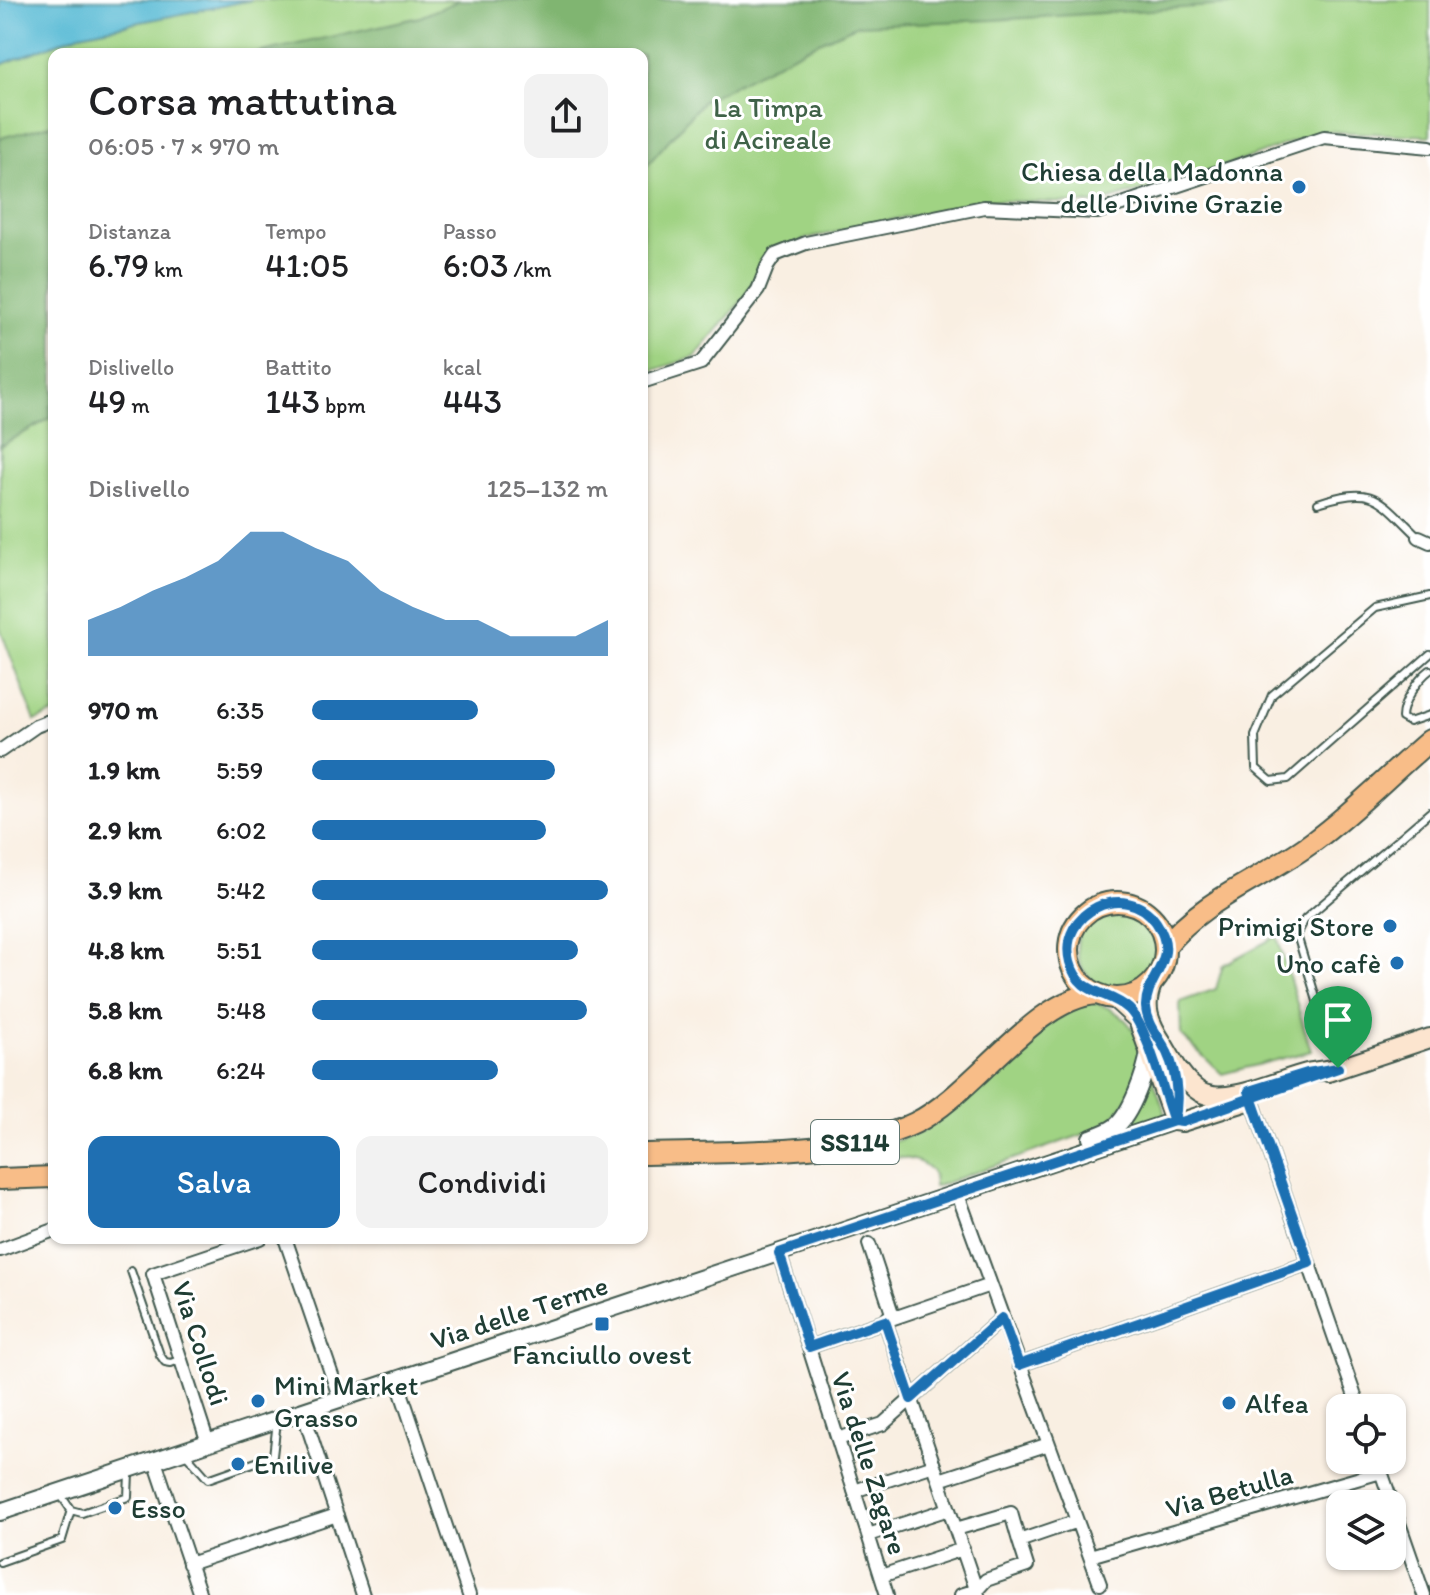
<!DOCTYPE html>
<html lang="it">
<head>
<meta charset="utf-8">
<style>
	:root { --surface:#fff; --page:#f2f2f2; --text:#202124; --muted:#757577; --accent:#1f6fb2 }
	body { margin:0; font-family:Itim,sans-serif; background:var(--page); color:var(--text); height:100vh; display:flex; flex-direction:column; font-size:30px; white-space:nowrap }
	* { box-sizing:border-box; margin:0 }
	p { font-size:26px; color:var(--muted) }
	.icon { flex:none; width:44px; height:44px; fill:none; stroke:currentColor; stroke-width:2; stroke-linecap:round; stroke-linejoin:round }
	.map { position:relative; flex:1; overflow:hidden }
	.sheet { position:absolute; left:48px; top:48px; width:600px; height:1196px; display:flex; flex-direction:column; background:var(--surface); border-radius:16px; box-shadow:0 2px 6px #0004 }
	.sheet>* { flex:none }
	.controls { position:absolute; left:1326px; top:1394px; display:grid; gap:16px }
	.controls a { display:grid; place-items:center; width:80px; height:80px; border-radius:16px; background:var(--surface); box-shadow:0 2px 6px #0004; font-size:40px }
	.pin { position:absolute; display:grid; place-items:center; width:68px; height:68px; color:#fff; margin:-82px -34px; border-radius:50% 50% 50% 0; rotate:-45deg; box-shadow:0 0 8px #0007 }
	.pin .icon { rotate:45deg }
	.round { display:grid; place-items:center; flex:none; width:84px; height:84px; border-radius:16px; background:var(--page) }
	.summary { display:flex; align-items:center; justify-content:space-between; height:136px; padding:0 40px }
	h1 { font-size:44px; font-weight:600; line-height:60px }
	.figures { display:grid; grid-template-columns:repeat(3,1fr); gap:12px; height:136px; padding:8px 40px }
	.figures div { display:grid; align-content:center }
	.figures b { font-size:34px; font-weight:600 }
	.figures small { font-size:22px; font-weight:400 }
	.figures p { font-size:22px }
	.chart { height:224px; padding:16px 40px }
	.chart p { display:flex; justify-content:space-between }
	.chart svg { width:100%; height:144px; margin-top:8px; fill:var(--accent); opacity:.7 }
	.button { display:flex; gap:16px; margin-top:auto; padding:16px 40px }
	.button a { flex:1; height:92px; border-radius:16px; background:var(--accent); color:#fff; font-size:32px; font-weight:600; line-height:92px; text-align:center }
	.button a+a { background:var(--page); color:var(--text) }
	ul { padding:0 40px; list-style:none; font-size:26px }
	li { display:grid; grid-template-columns:128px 96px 1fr; align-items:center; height:60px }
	li i { height:20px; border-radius:10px; background:var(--accent) }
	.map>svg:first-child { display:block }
</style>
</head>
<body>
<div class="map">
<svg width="1430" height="1595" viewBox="0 0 1430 1595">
	<rect width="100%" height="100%" fill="#fff"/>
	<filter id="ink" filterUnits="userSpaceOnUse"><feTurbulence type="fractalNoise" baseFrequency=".0125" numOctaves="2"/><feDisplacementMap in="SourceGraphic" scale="16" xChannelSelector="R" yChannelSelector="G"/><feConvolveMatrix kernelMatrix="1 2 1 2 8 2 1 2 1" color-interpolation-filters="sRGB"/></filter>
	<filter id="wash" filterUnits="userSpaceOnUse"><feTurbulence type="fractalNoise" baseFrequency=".006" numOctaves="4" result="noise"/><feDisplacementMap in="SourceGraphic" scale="32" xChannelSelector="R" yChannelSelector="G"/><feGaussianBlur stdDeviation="1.8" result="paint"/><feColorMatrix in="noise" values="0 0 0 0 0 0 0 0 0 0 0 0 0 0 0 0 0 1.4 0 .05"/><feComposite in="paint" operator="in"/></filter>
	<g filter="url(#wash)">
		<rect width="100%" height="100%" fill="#f9efe2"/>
		<!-- green -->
		<path fill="#a0d383" stroke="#60885c" stroke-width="2" d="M251,0H1430V136L1321,131L1229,165L1096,204L982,200L805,239L762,263L745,297L695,357L642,374V54H54V713L35,721L0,628V65L80,34Z
			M1077 948a40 40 0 1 1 80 0a40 40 0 1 1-80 0Z
			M1277,936L1311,1051L1222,1074L1181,1035L1180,1002L1216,989L1223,965Z
			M1087,1001C1161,1017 1151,1090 1101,1128L934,1187C934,1186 934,1175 933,1174C922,1149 856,1158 833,1159L871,1150L923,1131L988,1081L1048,1024Z
			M1151,1073L1166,1115L1126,1129Z"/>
		<!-- forest -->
		<path fill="#80b571" stroke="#507952" stroke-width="2" d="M460,0H1305L994,20L858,25L808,47L703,101L642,171V54H253L420,17Z
			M54,124V404L50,406L51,418L0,446V138Z"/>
		<!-- water -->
		<path fill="#55b9d4" stroke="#3a7b84" stroke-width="2" d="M0,0H251L80,34L0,65Z"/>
	</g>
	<g filter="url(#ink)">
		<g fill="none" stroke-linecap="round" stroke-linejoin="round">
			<!-- service casing -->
			<g stroke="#40584e" stroke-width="10">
				<path id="service" d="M1318,503C1376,484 1379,499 1419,537
					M1430,596L1375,608L1272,695L1255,736L1256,768L1271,781L1288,779L1430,654
					M1430,670C1418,679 1402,702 1402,718L1409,722L1430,715
					M1337,1067L1297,935L1305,919L1430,812
					M131,1271L160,1355L165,1362L171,1363L181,1359
					M186,1454L208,1479L273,1456L277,1421
					M71,1510L82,1513L128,1497L129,1473
					M0,1562L62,1540L71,1510L60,1494"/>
			</g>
			<!-- minor casing -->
			<g stroke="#40584e" stroke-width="16">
				<path id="minor" d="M642,382L701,363L758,290L767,267L775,255L806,243L984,207L1098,212L1324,137L1430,147
					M1419,537L1430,542
					M0,751L36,726L54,719
					M1250,1094L1359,1408
					M957,1192L1100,1584
					M285,1238L340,1399
					M869,1244L892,1313L885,1321L978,1595
					M0,1250L54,1230
					M779,1253L887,1595
					M809,1347L990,1285
					M1019,1365L1309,1263
					M397,1380L469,1595
					M303,1412L363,1595
					M838,1439L883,1424L1002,1318
					M208,1443L153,1274L260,1238
					M1377,1460L1424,1595
					M155,1461L200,1595
					M939,1480L1049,1444
					M854,1491L934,1465
					M956,1529L1011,1513L1019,1541
					M868,1535L949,1509
					M1090,1556L1381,1472
					M189,1564L337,1515
					M881,1576L963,1549
					M961,1595L977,1590L986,1580L1027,1566L1019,1541L1077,1521"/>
			</g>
			<!-- tertiary casing -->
			<g stroke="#40584e" stroke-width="20">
				<path id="tertiary" d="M1091,1138C1099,1135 1108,1132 1115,1127C1131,1115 1146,1072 1149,1052
					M0,1512L1174,1121"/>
			</g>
			<!-- secondary casing -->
			<g stroke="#40584e" stroke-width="22">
				<path id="secondary" d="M1153,982C1142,1007 1149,1022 1163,1044C1173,1061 1183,1081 1200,1092C1225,1107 1281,1079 1307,1073C1317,1071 1328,1070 1338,1068
					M1114,998L1138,1020L1174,1121
					M1328,1072L1430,1038
					M1174,1121L1182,1122L1248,1101"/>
			</g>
			<!-- primary casing -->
			<g stroke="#40584e" stroke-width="24">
				<path id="primary" d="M1069 950a48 48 0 1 1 96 0a48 48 0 1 1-96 0Z
					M1165,947C1203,898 1265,878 1314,841C1355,811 1391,773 1430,740
					M642,1154C720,1151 846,1157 915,1123C974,1094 1034,998 1097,994
					M0,1179L54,1177"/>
			</g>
			<!-- service -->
			<use href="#service" stroke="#fff" stroke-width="6"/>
			<!-- minor -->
			<use href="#minor" stroke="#fff" stroke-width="12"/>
			<!-- tertiary -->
			<use href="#tertiary" stroke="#fff" stroke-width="16"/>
			<!-- secondary -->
			<use href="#secondary" stroke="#fce5cf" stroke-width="18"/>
			<!-- primary -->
			<use href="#primary" stroke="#f8bd88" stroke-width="20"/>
		</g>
	</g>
	<g fill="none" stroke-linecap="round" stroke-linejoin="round" filter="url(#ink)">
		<!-- route casing -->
		<g stroke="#fff" stroke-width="16">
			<path id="route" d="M1338,1068L1182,1122L1174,1121C1164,1095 1147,1026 1129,1009C1108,990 1079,996 1070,962C1057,912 1126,879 1156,922C1182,960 1145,975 1146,1007C1147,1022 1156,1033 1163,1045C1176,1066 1180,1098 1174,1121L779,1253L809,1347L885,1321L911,1399L1002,1318L1019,1365L1309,1263L1252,1100L1249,1091L1307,1073L1338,1068"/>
		</g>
		<!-- route -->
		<use href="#route" stroke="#1f6fb2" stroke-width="10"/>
	</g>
	<!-- markers -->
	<g fill="#1f6fb2" stroke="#fff" stroke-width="3">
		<circle cx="1299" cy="187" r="8"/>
		<circle cx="1390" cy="926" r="8"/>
		<circle cx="1397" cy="963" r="8"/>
		<rect x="594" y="1316" width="16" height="16" rx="4"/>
		<circle cx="258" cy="1401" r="8"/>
		<circle cx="1229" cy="1403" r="8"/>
		<circle cx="238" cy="1464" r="8"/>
		<circle cx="115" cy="1508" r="8"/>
	</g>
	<g text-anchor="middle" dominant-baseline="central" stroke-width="6" stroke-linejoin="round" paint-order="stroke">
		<!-- shield labels -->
		<rect fill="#fff" stroke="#627771" stroke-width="2" x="811" y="1120" width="88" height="44" rx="6"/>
		<g font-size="26" font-weight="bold" fill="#1f3d34">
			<text x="855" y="1142">SS114</text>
		</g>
		<!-- park labels -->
		<g font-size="28" fill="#3f6248" stroke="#fff">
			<text x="768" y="107">La Timpa<tspan x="768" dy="32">di Acireale</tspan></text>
		</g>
		<!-- poi labels -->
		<g font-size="28" fill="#1f3d34" stroke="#fff" text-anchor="start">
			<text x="1283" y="171" text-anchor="end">Chiesa della Madonna<tspan x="1283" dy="32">delle Divine Grazie</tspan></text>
			<text x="1374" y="926" text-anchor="end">Primigi Store</text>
			<text x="1381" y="963" text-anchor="end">Uno cafè</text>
			<text x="602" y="1354" text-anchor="middle">Fanciullo ovest</text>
			<text x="274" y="1385">Mini Market<tspan x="274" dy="32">Grasso</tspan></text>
			<text x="1245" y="1403">Alfea</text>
			<text x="254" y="1464">Enilive</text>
			<text x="131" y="1508">Esso</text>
		</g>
		<!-- street labels -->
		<g font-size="28" fill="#1f3d34" stroke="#fff">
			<text transform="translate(519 1312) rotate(-18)">Via delle Terme</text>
			<text transform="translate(201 1343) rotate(72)">Via Collodi</text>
			<text transform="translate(870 1463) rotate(72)">Via delle Zagare</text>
			<text transform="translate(1229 1491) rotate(-16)">Via Betulla</text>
		</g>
	</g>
</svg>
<div class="controls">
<a><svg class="icon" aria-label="locate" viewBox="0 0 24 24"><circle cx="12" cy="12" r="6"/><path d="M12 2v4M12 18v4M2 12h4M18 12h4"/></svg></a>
<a><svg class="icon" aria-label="layers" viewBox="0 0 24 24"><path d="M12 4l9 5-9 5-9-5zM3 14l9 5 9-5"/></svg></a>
</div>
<div class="pin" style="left:1338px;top:1068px;background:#1e9e55"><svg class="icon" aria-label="arrive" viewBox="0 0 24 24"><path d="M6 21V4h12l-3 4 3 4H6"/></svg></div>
<section class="sheet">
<div class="summary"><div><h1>Corsa mattutina</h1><p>06:05 · 7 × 970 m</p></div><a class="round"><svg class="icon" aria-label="share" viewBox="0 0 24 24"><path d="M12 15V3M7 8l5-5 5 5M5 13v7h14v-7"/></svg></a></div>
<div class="figures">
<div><p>Distanza</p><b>6.79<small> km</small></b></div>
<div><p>Tempo</p><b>41:05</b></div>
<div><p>Passo</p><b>6:03<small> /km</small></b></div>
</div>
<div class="figures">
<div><p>Dislivello</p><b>49<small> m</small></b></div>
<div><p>Battito</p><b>143<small> bpm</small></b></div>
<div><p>kcal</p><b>443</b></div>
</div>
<div class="chart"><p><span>Dislivello</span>125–132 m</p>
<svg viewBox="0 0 160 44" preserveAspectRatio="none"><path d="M0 44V33L10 29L20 24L30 20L40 15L50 6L60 6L70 11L80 15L90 24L100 29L110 33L120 33L130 38L140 38L150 38L160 33V44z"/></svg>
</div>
<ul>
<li><b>970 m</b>6:35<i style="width:56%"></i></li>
<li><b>1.9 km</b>5:59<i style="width:82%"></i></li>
<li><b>2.9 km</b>6:02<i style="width:79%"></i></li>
<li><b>3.9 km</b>5:42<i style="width:100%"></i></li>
<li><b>4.8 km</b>5:51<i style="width:90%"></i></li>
<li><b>5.8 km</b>5:48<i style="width:93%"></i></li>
<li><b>6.8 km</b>6:24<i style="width:63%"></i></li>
</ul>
<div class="button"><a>Salva</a><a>Condividi</a></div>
</section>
</div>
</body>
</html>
